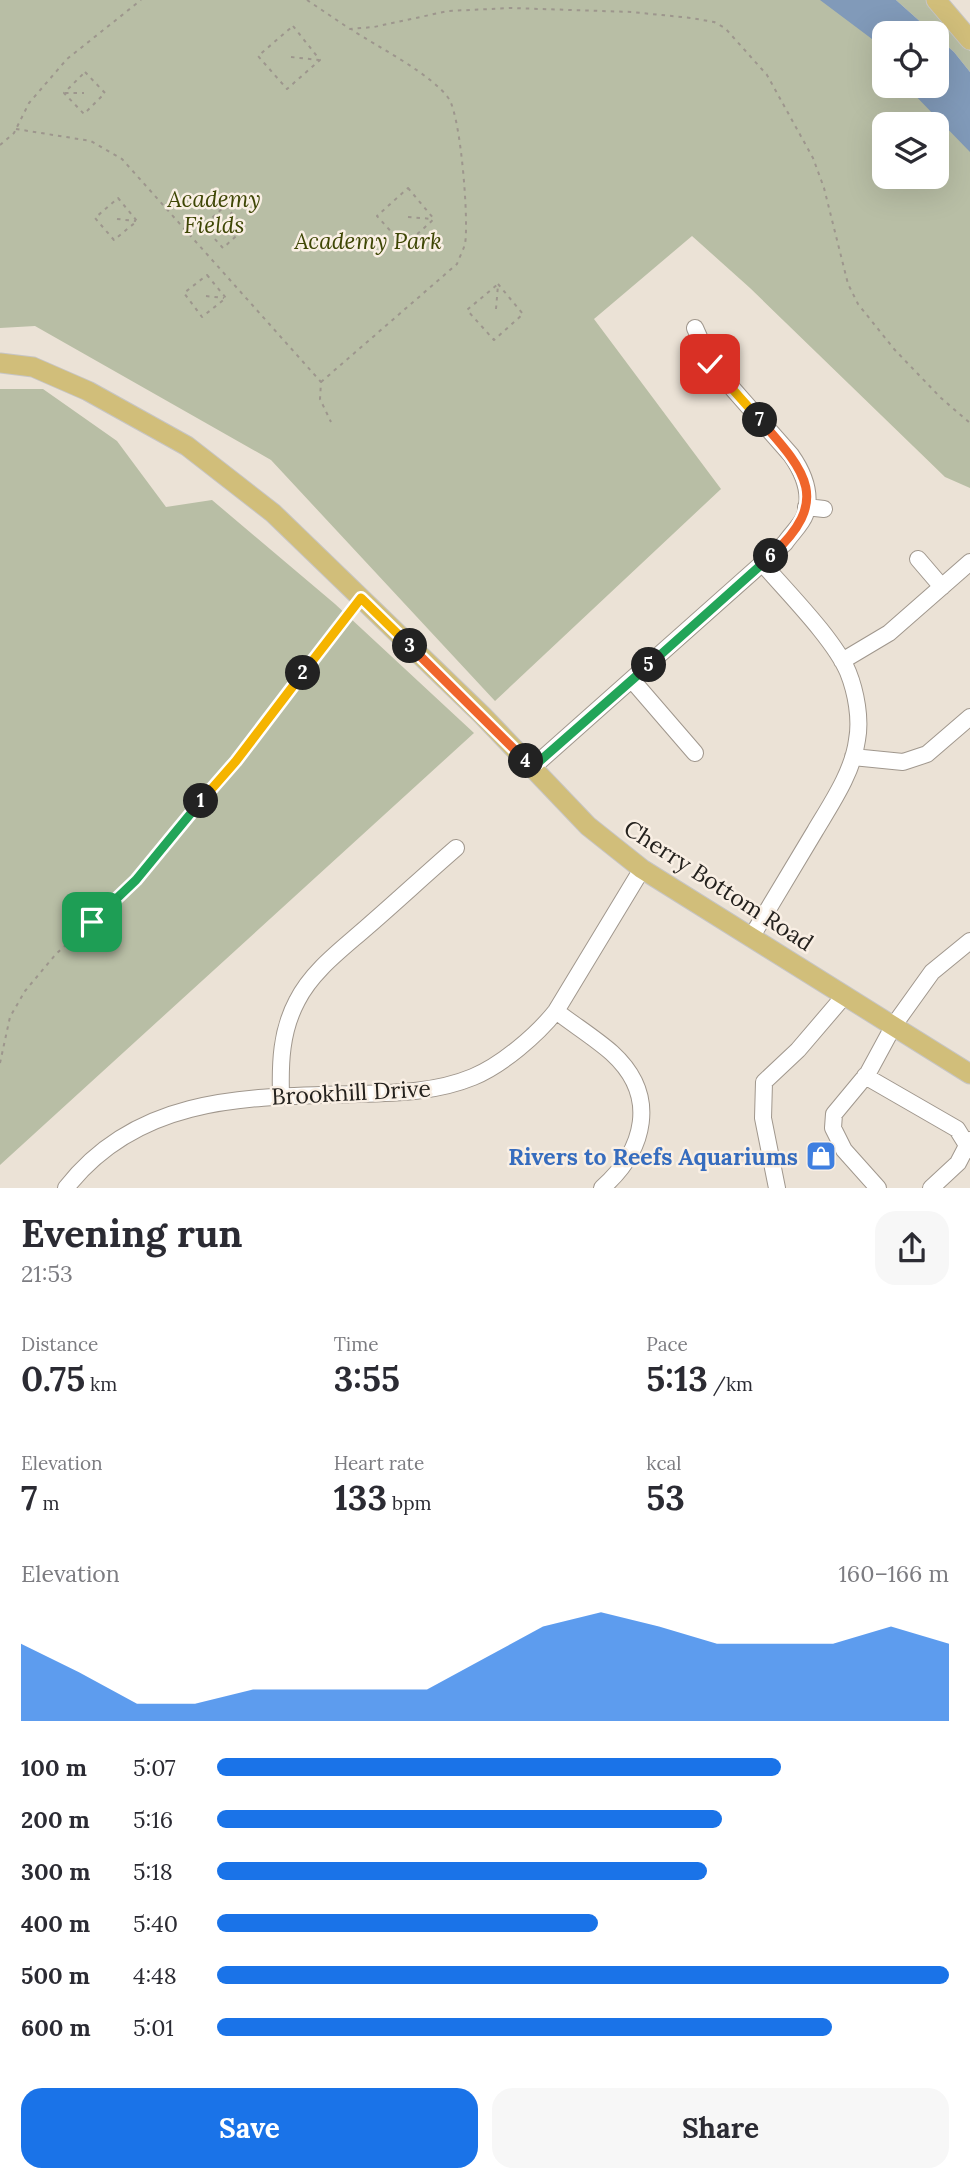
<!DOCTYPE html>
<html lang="en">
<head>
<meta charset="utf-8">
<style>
	:root { --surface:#fff; --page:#f7f7f7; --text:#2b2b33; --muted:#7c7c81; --accent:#1a73e8 }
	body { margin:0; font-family:Lora,serif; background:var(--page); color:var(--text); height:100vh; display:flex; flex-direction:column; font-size:26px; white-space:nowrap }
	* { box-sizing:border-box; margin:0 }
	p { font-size:23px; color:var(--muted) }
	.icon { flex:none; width:38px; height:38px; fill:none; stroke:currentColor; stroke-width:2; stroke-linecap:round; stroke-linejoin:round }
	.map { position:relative; height:1188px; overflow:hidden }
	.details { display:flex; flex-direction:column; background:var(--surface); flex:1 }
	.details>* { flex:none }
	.buttons { position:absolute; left:872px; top:21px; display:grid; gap:14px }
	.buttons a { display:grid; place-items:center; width:77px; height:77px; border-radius:14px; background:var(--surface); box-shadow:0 7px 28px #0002; font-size:35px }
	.pin { position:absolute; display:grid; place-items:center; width:60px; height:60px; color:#fff; margin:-30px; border-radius:14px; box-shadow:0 4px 10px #0006 }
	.km { position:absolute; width:35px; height:35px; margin:-18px; border-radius:50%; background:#222; color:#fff; font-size:19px; line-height:35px; text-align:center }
	.round { display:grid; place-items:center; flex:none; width:74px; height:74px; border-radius:21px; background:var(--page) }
	.summary { display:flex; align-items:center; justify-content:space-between; height:119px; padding:0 21px }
	h1 { font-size:38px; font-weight:700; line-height:52px }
	.stats { display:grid; grid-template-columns:repeat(3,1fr); gap:10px; height:119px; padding:7px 21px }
	.stats div { display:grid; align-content:center }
	.stats b { font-size:35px; font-weight:700 }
	.stats small { font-size:19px; font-weight:400 }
	.stats p { font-size:19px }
	.chart { height:196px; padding:14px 21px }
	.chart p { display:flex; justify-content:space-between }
	.chart svg { width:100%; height:126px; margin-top:7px; fill:var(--accent); opacity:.7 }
	.button { display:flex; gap:14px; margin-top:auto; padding:14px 21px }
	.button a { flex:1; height:80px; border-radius:21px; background:var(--accent); color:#fff; font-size:28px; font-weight:700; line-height:80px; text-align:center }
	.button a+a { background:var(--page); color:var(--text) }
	ul { padding:0 21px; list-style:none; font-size:23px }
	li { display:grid; grid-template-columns:112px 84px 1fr; align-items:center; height:52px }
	li i { height:18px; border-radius:9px; background:var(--accent) }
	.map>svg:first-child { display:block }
</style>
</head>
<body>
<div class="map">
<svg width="970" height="1188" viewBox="0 0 970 1188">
	<rect width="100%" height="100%" fill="#ebe2d6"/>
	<!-- green -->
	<path fill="#b8bea5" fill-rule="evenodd" d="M0,0H859L884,33V86H936L970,106V488L945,477L750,288L692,236L594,319L721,489L495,701L271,460L35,326L0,328ZM884,124H936V177H884Z
		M896,0H929L970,51V72L954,52L936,36V33H933Z
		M0,389H43L117,441L166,507L212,500L335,604L474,733L0,1165Z"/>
	<!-- water -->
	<path fill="#819ab9" d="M820,0H896L933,33H884V57L872,39Z
		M936,36L954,52L970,72V152L906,86H936Z"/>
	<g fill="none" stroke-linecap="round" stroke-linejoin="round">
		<!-- minor casing -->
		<g stroke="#a0978d" stroke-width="18">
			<path id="minor" d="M806,507L824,509
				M918,559L942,587
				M842,661L889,633L970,562
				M632,680L695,753
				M853,757L903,762L927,754L970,717
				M533,767L785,543C791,534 802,524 805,515C812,494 803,472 791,455L711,364L695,328
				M752,936C773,901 794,866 815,831C831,804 853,772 857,740C861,719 856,692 848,672C834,639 787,592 763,564
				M556,1011C574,1025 595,1038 612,1053C659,1096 645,1150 602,1188
				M865,1076L957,1129L970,1150
				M281,1096C280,1063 281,1031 297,1001C312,971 342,949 367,927C397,901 426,874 456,848
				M66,1188C139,1094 250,1097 358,1094C397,1093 437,1092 473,1077C502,1065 537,1035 556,1011L642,869
				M777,1188L763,1118L764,1082L798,1050L845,995
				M878,1188L844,1150L833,1128L834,1114L868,1073L894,1025L932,972L970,941
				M931,1188L958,1163L970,1140"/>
		</g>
		<!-- major casing -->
		<g stroke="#c6c5c4" stroke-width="21">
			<path id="major" d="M936,0L970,40
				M0,363L33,367L88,391L187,446L273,513L482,715L588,826L642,869L970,1074"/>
		</g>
		<!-- path -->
		<path stroke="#9d968d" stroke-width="2" stroke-dasharray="3.5 5" stroke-linecap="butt" d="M307,0L350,29L374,27L448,11L511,8L632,12L691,18L714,22L725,28L767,75L813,158L824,188L848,284L858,304L894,349L941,398L970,423
			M293,26L320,60L287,89L258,56Z
			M291,57L319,60
			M85,72L105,93L84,114L64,93Z
			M65,93H84
			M16,129L91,141L122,159L321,382L320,399L331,422
			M0,145L14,133L29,103L67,59L141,0
			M408,188L434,219L404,246L377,216Z
			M118,198L137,221L114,240L95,218Z
			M225,206L245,228L223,248L203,226Z
			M408,217L433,219
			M117,219L136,221
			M204,227H223
			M207,275L226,298L202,317L184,293Z
			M498,284L523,314L494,340L467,310Z
			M206,296L224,298
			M496,309L498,285
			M321,382L457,264C459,258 463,251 465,244C469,222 461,118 449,99C433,75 378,47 352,30
			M0,1063L10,1017L25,991L56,954L136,880L179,826L235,761L352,610"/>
		<!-- minor -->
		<use href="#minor" stroke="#fff" stroke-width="16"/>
		<!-- major -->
		<use href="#major" stroke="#d1be7a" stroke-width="19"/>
	</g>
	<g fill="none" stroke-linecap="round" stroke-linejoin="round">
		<!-- split-1 casing -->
		<g stroke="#fff" stroke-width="14">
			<path id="split-1" d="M92,922L136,880L201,801"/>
		</g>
		<!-- split-2 casing -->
		<g stroke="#fff" stroke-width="14">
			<path id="split-2" d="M201,801L236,761L303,673"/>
		</g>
		<!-- split-3 casing -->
		<g stroke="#fff" stroke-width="14">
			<path id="split-3" d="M303,673L361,598L410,646"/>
		</g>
		<!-- split-4 casing -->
		<g stroke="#fff" stroke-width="14">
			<path id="split-4" d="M410,646L526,761"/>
		</g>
		<!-- split-5 casing -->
		<g stroke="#fff" stroke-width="14">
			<path id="split-5" d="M526,761L533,767L649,665"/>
		</g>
		<!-- split-6 casing -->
		<g stroke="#fff" stroke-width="14">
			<path id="split-6" d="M649,665L771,556"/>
		</g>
		<!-- split-7 casing -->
		<g stroke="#fff" stroke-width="14">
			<path id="split-7" d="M760,420C806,472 832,500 771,556"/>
		</g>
		<!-- split-8 casing -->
		<g stroke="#fff" stroke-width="14">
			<path id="split-8" d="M710,364L760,420"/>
		</g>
		<!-- split-1 -->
		<use href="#split-1" stroke="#22a559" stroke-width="9"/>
		<!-- split-2 -->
		<use href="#split-2" stroke="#f5b400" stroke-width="9"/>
		<!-- split-3 -->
		<use href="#split-3" stroke="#f5b400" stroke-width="9"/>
		<!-- split-4 -->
		<use href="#split-4" stroke="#f0652b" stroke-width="9"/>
		<!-- split-5 -->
		<use href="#split-5" stroke="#22a559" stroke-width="9"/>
		<!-- split-6 -->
		<use href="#split-6" stroke="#22a559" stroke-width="9"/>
		<!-- split-7 -->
		<use href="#split-7" stroke="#f0652b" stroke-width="9"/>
		<!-- split-8 -->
		<use href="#split-8" stroke="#f5b400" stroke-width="9"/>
	</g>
	<!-- icons -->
	<defs>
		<g id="shop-square" transform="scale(1.575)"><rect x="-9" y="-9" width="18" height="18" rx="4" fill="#3f7fe0" stroke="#f9efe4"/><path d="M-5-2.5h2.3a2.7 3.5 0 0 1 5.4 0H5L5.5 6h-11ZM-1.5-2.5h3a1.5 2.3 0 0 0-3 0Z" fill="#fff"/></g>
	</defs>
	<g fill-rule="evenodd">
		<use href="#shop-square" x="821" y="1156"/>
	</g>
	<g text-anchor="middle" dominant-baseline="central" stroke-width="5" stroke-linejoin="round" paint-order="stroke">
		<!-- park labels -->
		<g font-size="23" font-style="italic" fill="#3e4604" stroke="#f9efe4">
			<text x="214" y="198">Academy<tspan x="214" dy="26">Fields</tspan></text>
			<text x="368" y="240">Academy Park</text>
		</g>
		<!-- street labels -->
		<g font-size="23" fill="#24211d" stroke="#f9efe4">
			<text transform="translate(719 885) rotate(33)">Cherry Bottom Road</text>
			<text transform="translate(351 1092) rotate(-3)">Brookhill Drive</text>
		</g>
		<!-- shop labels -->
		<g font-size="23" font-weight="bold" fill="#366cbe" stroke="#f9efe4" text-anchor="end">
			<text x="798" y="1156">Rivers to Reefs Aquariums</text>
		</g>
	</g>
</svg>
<div class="buttons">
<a><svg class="icon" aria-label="locate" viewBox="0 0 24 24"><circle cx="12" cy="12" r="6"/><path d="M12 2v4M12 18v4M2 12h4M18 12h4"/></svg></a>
<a><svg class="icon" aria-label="layers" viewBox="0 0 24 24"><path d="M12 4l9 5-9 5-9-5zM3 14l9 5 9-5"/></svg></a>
</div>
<div class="pin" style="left:92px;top:922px;background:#1e9e55"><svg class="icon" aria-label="arrive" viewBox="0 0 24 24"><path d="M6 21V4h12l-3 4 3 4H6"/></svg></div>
<div class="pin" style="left:710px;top:364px;background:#d93025"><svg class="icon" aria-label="check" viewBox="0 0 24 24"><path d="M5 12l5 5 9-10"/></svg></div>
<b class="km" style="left:201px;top:801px">1</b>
<b class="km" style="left:303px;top:673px">2</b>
<b class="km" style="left:410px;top:646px">3</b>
<b class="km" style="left:526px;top:761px">4</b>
<b class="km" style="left:649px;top:665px">5</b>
<b class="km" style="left:771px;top:556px">6</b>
<b class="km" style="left:760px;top:420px">7</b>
</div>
<section class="details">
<div class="summary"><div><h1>Evening run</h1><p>21:53</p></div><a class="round"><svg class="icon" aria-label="share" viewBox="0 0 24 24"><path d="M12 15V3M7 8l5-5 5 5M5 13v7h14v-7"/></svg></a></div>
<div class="stats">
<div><p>Distance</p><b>0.75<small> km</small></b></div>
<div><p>Time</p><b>3:55</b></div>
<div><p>Pace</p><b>5:13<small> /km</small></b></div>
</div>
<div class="stats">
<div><p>Elevation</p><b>7<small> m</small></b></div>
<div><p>Heart rate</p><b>133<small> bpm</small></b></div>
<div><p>kcal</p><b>53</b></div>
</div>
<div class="chart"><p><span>Elevation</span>160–166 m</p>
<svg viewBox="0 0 160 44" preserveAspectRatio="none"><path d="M0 44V17L10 27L20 38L30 38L40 33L50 33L60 33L70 33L80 22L90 11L100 6L110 11L120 17L130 17L140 17L150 11L160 17V44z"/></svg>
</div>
<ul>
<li><b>100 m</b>5:07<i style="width:77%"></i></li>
<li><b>200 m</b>5:16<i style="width:69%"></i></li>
<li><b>300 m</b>5:18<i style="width:67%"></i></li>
<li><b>400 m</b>5:40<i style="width:52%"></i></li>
<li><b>500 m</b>4:48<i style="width:100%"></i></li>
<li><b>600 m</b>5:01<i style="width:84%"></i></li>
</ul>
<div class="button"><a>Save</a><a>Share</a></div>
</section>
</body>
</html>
